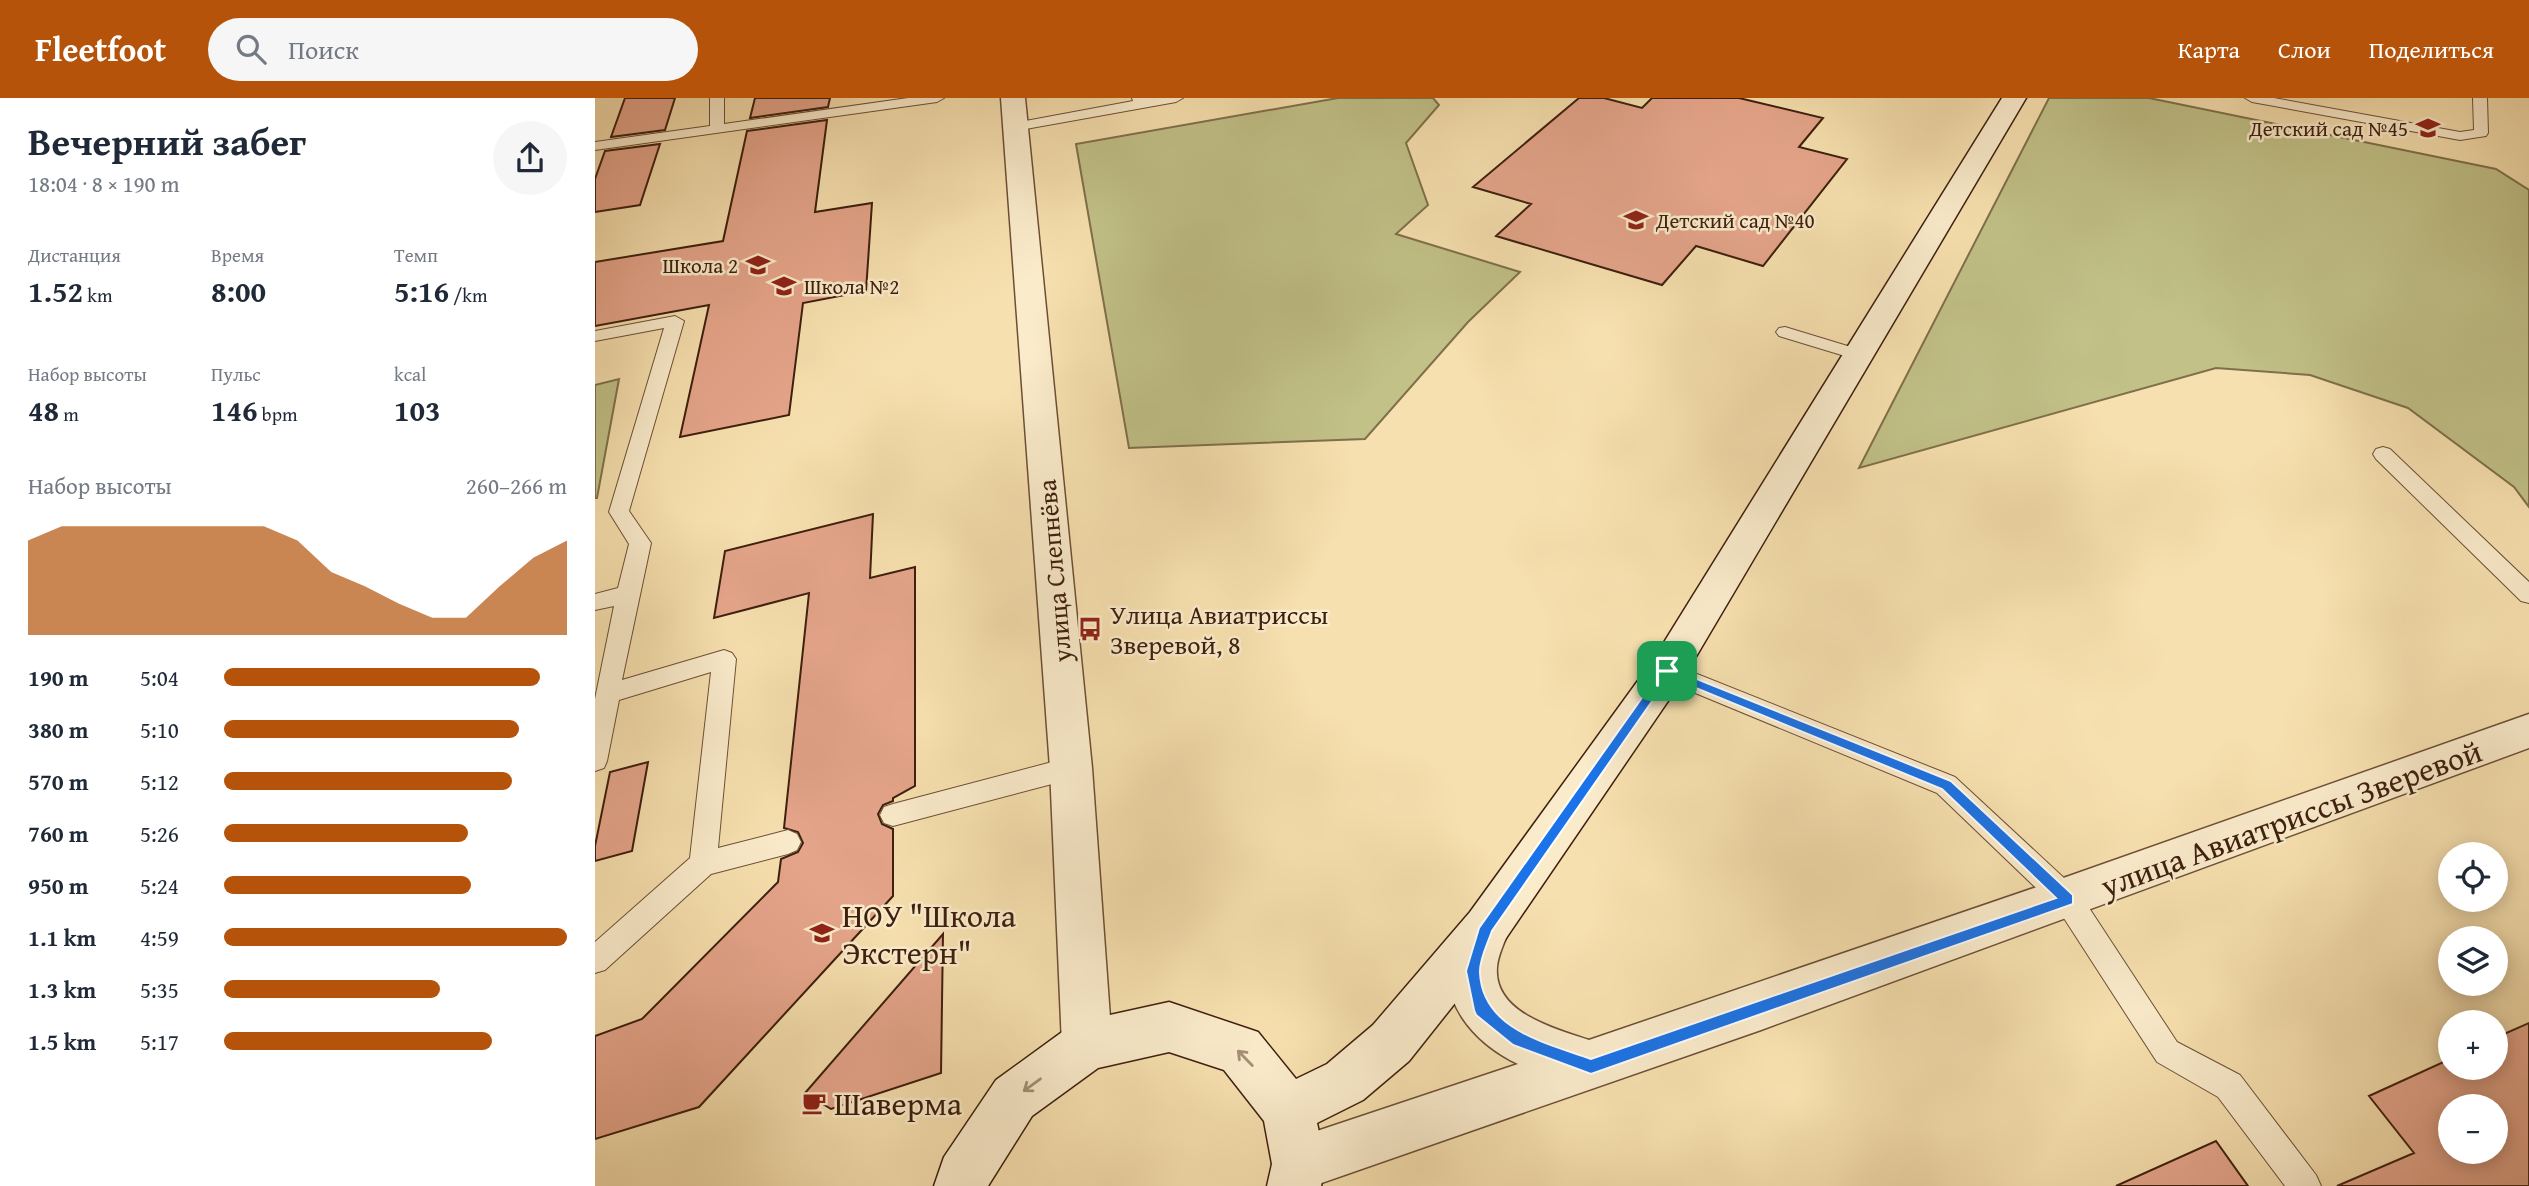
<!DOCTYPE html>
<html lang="ru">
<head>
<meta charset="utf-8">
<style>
	:root { --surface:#fff; --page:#f6f6f7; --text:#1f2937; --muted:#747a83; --accent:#b45309 }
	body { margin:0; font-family:"Gentium Book Plus",serif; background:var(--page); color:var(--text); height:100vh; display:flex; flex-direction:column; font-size:26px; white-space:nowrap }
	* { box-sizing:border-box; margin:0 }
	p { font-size:23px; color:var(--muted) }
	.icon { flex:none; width:38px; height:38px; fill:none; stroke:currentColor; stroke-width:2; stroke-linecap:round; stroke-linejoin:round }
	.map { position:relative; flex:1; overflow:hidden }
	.side { display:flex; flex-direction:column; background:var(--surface); width:595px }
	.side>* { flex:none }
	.controls { position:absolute; left:1843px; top:744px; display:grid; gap:14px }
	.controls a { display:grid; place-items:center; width:70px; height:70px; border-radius:50%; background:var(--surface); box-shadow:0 4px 18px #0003; font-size:35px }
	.pin { position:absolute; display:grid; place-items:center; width:60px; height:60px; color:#fff; margin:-30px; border-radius:14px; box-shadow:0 4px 10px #0006 }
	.round { display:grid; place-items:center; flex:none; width:74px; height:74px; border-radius:37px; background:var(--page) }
	.summary { display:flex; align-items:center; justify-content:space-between; height:119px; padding:0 28px }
	h1 { font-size:38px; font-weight:700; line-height:52px }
	.stats { display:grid; grid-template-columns:repeat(3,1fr); gap:10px; height:119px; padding:7px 28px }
	.stats div { display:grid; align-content:center }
	.stats b { font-size:30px; font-weight:700 }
	.stats small { font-size:19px; font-weight:400 }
	.stats p { font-size:19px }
	.chart { height:196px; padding:14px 28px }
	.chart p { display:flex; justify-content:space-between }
	.chart svg { width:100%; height:126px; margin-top:7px; fill:var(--accent); opacity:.7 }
	ul { padding:0 28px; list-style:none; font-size:23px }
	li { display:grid; grid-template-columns:112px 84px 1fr; align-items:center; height:52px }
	li i { height:18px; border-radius:9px; background:var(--accent) }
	header { display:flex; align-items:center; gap:42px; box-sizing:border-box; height:98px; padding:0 35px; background:var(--accent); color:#fff }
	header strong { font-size:33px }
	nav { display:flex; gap:38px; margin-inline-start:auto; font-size:24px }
	.search { width:490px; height:63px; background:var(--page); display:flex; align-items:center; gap:18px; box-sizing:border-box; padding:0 24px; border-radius:38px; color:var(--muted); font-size:26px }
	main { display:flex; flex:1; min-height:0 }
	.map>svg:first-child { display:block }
</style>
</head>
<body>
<header>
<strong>Fleetfoot</strong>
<div class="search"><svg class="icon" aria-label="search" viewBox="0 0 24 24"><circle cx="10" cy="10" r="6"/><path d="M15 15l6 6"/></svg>Поиск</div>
<nav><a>Карта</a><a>Слои</a><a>Поделиться</a></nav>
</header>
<main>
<section class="side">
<div class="summary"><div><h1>Вечерний забег</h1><p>18:04 · 8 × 190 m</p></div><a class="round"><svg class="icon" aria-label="share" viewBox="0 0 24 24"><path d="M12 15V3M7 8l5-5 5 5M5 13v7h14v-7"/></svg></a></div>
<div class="stats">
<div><p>Дистанция</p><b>1.52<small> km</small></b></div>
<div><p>Время</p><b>8:00</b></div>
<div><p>Темп</p><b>5:16<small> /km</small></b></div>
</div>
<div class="stats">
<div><p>Набор высоты</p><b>48<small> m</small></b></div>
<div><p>Пульс</p><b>146<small> bpm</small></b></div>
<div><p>kcal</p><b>103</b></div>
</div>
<div class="chart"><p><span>Набор высоты</span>260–266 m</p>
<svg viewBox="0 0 160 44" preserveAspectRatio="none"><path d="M0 44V11L10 6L20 6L30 6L40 6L50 6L60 6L70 6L80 11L90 22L100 27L110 33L120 38L130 38L140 27L150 17L160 11V44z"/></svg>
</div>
<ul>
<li><b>190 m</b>5:04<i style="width:92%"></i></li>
<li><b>380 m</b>5:10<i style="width:86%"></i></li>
<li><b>570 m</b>5:12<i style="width:84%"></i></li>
<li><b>760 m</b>5:26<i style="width:71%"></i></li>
<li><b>950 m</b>5:24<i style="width:72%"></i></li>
<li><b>1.1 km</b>4:59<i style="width:100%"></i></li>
<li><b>1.3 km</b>5:35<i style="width:63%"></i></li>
<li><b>1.5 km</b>5:17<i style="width:78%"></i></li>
</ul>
</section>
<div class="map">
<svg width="1934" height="1088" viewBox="0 0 1934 1088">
	<rect width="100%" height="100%" fill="#f7e0af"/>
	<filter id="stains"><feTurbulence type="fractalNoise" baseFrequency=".00286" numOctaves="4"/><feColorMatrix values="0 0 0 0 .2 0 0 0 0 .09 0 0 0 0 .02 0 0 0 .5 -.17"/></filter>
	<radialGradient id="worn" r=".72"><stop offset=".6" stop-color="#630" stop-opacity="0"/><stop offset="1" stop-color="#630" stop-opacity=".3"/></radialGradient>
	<!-- green -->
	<path fill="#c1c188" stroke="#7f704b" stroke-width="2" d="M743,0H838L844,7L811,45L833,107L801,136L925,174L873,224L770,341L534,350L481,46Z
		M1454,0H1554L1901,71L1934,92V409L1919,389L1813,310L1715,277L1621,270L1264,370Z
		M24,281L2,400H0V287Z"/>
	<!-- building -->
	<path fill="#e5a58b" stroke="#3d1f0e" stroke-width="2" fill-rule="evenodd" d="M30,0H80L70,32L16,39Z
		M160,0H235L233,9L155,20Z
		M984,0H1009L1047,10L1057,0H1144L1228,20L1204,49L1252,61L1168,168L1101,148L1067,187L901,138L936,106L878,89Z
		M232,22L220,114L277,105L271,193L208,205L194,317L85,339L114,207L0,228V164L128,143L152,33Z
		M65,46L45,107L0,114V81L10,53Z
		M278,416L275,480L320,469V688L298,700V703L288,707L283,716L287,726L298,731V798L104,1009L0,1041V938L47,921L183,784L186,761L203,754L208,745L203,734L189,730L214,495L119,520L130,453Z
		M53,664L37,753L0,763V748L15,674Z
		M348,836L346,975L236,1011L210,995Z
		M1934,925V1088H1742L1819,1055L1774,998L1855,961V970H1900V940ZM1855,1008H1900V1054H1855Z
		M1621,1043L1653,1088H1521Z"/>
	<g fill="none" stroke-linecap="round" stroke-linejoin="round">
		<!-- lane casing -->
		<g stroke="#6c4f36" stroke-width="2">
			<path id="lane" d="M115,0H129V26L313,0H349L342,4L0,52V44L115,28Z
				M537,0H588L581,4L420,33L413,29L420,25L538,3Z
				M1650,0H1679L1865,34L1879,32L1878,0H1892L1893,35L1891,38L1865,42L1657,4Z
				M80,218L89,223L34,413L56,445L27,582L129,552L137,555L141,561L123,750L193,732L202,736L206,744L202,752L193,756L116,776L10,872L0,875V844L95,760L116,574L24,602L12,663L9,670L0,673V601L19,508L0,512V496L23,490L34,446L14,414L69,230L0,243V233Z
				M1190,229L1269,253L1272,257L1263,262L1184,238L1181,234L1184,230Z
				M1788,349L1795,351L1934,484V505L1926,503L1781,361L1778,356L1781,351Z
				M1072,564L1360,679L1483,793L1582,944L1645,977L1721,1077L1726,1088H1690L1623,999L1562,964L1463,811L1342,695L1064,580L1060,573L1064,566Z
				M476,659L485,663L488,670L485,677L476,681L298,728L289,725L285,717L289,709L298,706Z"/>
		</g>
		<!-- street casing -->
		<g stroke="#6c4f36" stroke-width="3">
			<path id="street" d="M406,0H430L497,670L517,947L510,965L492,972L474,965L467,947L455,670Z
				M1934,616V650L1166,932L718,1088H693L685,1085L677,1066L685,1047L704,1039L923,966C887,949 848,913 855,868C857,851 867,833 874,816L891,810L908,816L914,832C910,844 903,856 902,869C898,915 961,931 994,942L1474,778Z"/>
		</g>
		<!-- secondary casing -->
		<g stroke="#3d1f0e" stroke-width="3">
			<path id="secondary" d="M1407,0H1431L1086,584L907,846L814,963L768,1002L722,1025L731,1066L726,1088H672L677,1066L669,1023L629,972L574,954L503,970L437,1018L393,1088H339L349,1059L401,982L474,929L492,922L574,904L663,934L701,981L732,966L778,927L875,814L1058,562Z"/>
		</g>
		<!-- lane -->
		<use href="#lane" fill="#faebcb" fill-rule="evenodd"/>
		<!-- street -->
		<use href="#street" fill="#faebcb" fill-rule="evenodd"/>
		<!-- secondary -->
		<use href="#secondary" fill="#faebcb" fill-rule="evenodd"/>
	</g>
	<!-- one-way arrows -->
	<defs><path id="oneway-shaft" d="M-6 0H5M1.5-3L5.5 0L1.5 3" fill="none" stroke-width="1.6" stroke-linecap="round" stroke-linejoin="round" transform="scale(1.75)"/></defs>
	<g stroke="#a58f76">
		<use href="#oneway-shaft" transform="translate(650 960) rotate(-134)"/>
		<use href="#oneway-shaft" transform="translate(437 987) rotate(144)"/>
	</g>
	<!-- route -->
	<path fill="#1a73e8" stroke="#fff" stroke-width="2" fill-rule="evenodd" d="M1072,569L1356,683L1478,797V806L996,976L918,947L881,917L879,912L871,873L884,830L1068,570ZM1074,579L1347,691L1461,800L996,961C952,945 888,932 885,875C884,862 893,845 897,833Z"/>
	<!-- icons -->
	<defs>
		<g id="school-bare" transform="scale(1.89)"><path d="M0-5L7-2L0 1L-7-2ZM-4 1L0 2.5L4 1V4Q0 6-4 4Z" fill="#8f2418" stroke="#faebcb" stroke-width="2.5" paint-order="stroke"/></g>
		<g id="bus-bare" transform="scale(1.89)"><path d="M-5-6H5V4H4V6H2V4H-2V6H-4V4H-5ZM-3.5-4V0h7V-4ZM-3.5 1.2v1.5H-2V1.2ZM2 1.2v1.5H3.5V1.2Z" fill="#8f2418" stroke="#faebcb" stroke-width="2.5" paint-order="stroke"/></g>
		<g id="cafe-bare" transform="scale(1.89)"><path d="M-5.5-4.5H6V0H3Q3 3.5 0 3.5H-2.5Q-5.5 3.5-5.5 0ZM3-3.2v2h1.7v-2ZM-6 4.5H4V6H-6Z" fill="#8f2418" stroke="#faebcb" stroke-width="2.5" paint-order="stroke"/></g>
	</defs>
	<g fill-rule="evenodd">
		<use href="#school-bare" x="1833" y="30"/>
		<use href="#school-bare" x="1041" y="122"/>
		<use href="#school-bare" x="163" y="167"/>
		<use href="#school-bare" x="189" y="188"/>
		<use href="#bus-bare" x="495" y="531"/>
		<use href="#school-bare" x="227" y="835"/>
		<use href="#cafe-bare" x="219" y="1005"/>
	</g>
	<g text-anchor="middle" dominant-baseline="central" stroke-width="5" stroke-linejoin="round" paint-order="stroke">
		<!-- far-poi labels -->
		<g font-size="21" fill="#3d1f0e" stroke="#faebcb" text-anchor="end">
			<text x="1813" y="30">Детский сад №45</text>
			<text x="1061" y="122" text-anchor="start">Детский сад №40</text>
			<text x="143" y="167">Школа 2</text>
			<text x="209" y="188" text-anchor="start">Школа №2</text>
		</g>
		<!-- street labels -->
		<g font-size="26" fill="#3d1f0e" stroke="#faebcb">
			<text transform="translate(459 473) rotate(-95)">улица Слепнёва</text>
		</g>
		<!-- poi labels -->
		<g font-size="26" fill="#3d1f0e" stroke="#faebcb" text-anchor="start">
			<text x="515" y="516">Улица Авиатриссы<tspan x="515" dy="30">Зверевой, 8</tspan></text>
		</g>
		<!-- near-street labels -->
		<g font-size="32" fill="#3d1f0e" stroke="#faebcb">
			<text transform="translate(1696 720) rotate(-20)">улица Авиатриссы Зверевой</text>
		</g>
		<!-- near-poi labels -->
		<g font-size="32" fill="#3d1f0e" stroke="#faebcb" text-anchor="start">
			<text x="247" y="817">НОУ "Школа<tspan x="247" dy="37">Экстерн"</tspan></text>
			<text x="239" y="1005">Шаверма</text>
		</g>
	</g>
	<rect width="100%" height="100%" filter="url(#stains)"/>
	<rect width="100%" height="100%" fill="url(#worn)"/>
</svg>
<div class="controls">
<a><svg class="icon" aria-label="locate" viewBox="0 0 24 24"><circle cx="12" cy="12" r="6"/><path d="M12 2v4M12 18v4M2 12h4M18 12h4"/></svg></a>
<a><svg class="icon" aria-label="layers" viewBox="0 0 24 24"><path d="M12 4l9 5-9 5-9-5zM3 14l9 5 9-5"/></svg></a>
<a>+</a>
<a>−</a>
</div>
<div class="pin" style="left:1072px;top:573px;background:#1e9e55"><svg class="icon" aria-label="arrive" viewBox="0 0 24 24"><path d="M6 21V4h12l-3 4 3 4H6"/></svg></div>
</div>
</main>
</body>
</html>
